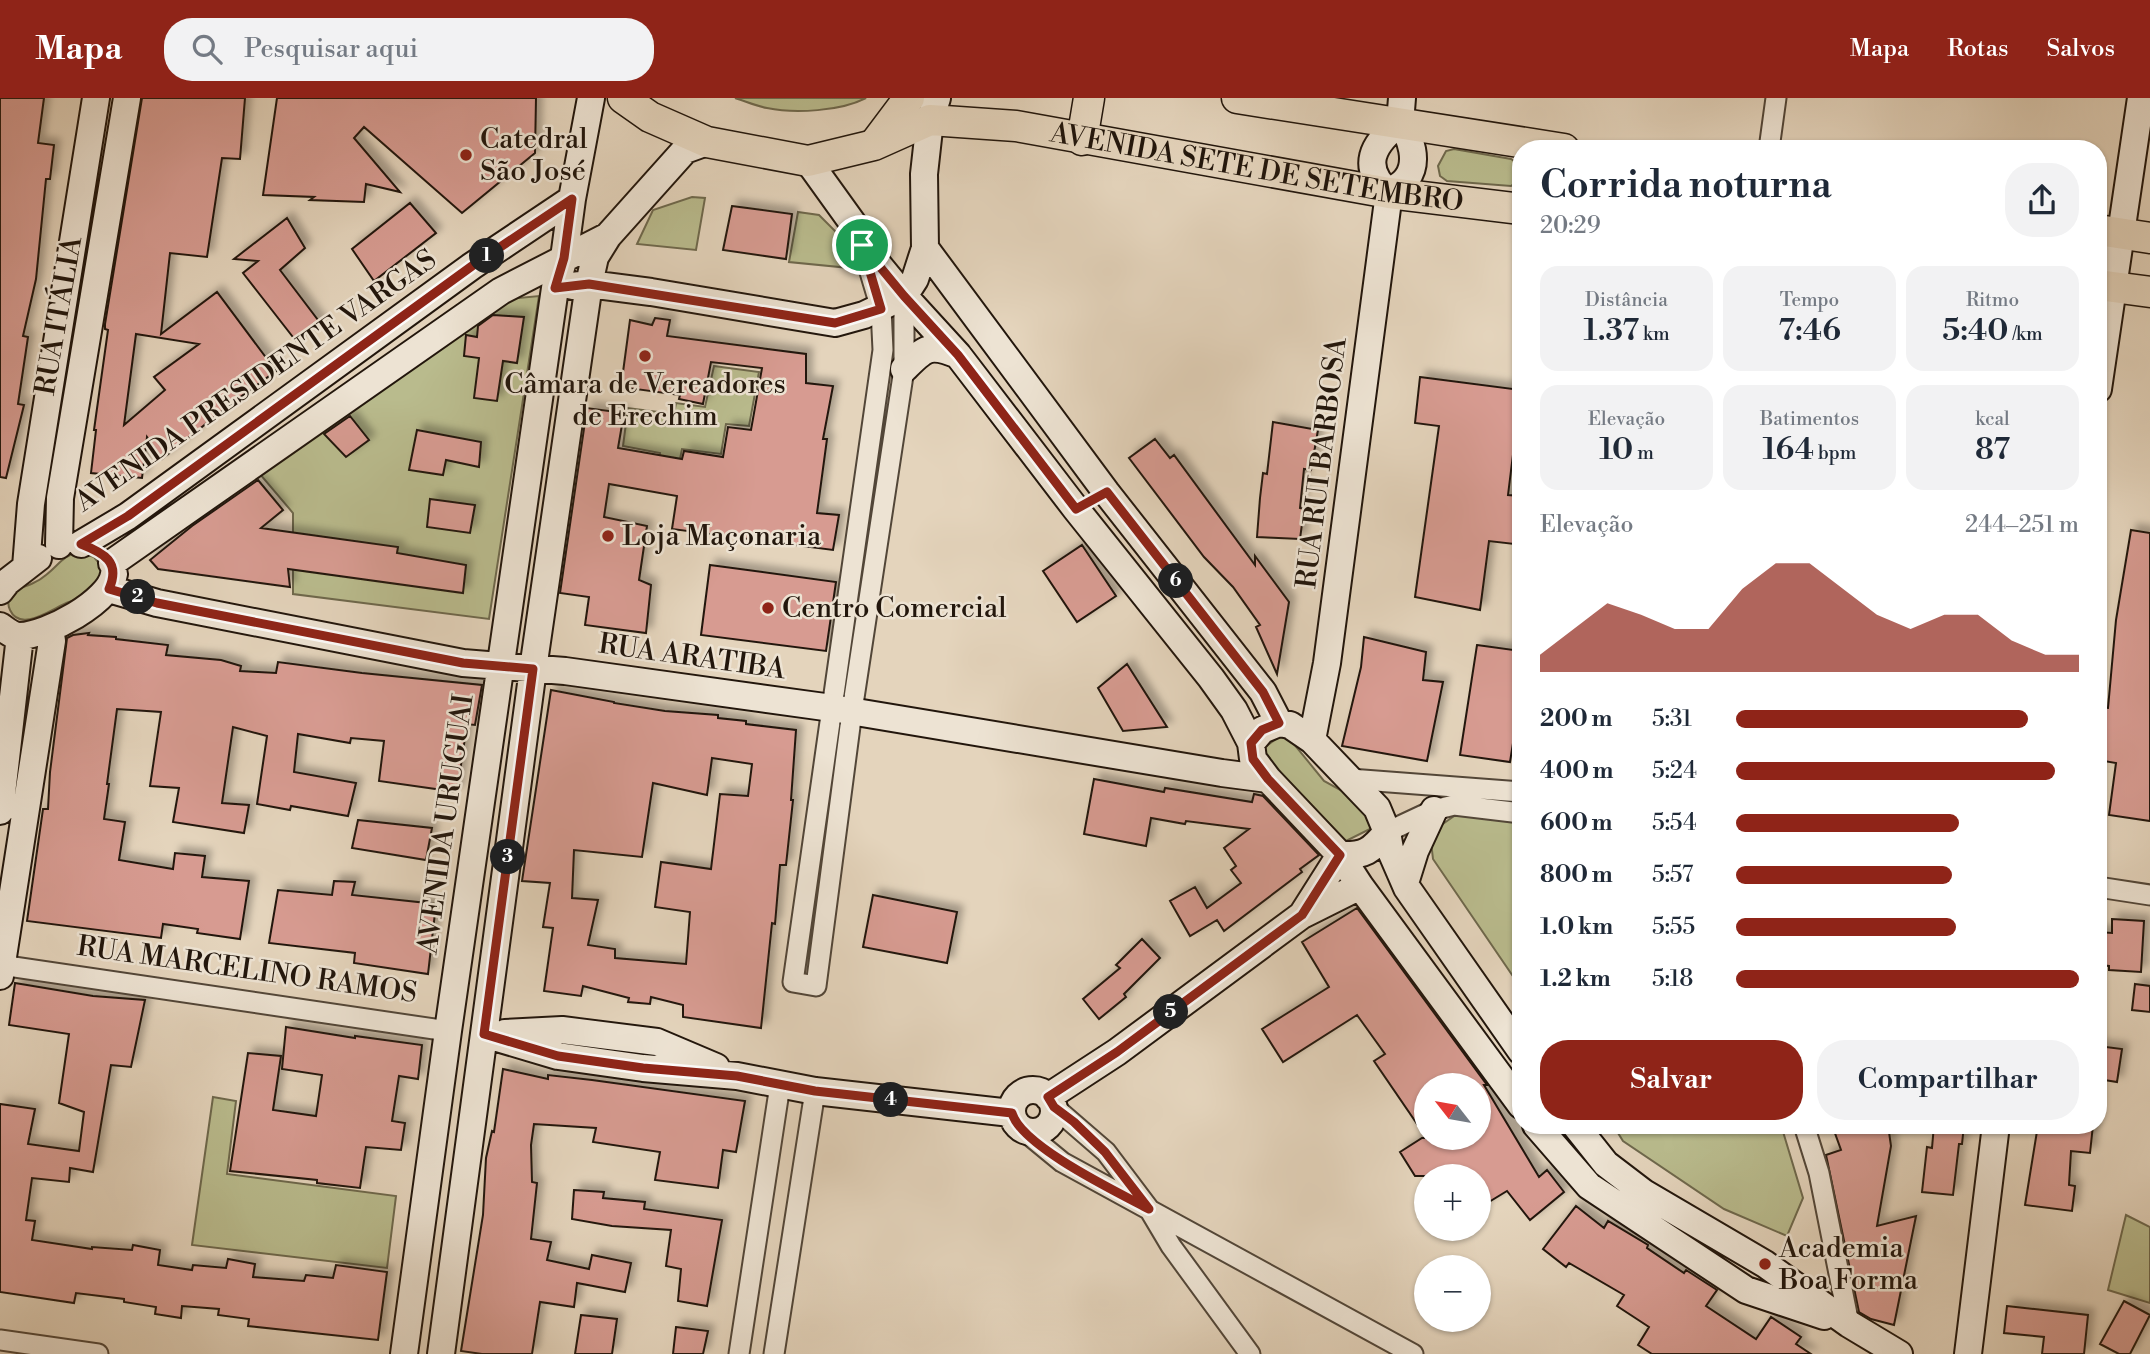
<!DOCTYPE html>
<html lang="pt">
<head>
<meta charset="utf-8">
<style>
	:root { --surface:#fff; --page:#f2f2f3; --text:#1f2937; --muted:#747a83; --accent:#8f2418 }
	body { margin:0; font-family:"Libre Bodoni",serif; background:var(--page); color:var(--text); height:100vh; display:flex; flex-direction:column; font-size:26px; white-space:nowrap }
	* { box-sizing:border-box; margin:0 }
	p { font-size:23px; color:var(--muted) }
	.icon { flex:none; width:38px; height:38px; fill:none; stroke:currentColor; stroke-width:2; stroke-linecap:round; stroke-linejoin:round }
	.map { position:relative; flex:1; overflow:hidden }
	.drawer { position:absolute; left:1512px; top:42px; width:595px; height:994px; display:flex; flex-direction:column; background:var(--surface); border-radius:28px; box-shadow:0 2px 5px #0004 }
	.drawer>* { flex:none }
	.needle { width:46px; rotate:301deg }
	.tools { position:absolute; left:1414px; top:975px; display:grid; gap:14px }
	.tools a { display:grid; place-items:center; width:77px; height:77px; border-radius:50%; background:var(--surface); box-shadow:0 2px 5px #0004; font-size:35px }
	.pin { position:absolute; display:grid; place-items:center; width:60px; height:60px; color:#fff; margin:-30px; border:4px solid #fff; border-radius:50%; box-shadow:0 2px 7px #0007 }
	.km { position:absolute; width:35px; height:35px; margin:-18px; border-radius:50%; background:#222; color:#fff; font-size:19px; line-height:35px; text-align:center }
	.round { display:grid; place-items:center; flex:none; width:74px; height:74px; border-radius:28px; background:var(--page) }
	.summary { display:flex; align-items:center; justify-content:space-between; height:119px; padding:0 28px }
	h1 { font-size:38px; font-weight:600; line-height:52px }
	.stats { display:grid; grid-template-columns:repeat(3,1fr); gap:10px; height:119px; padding:7px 28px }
	.stats div { display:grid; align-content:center; border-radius:18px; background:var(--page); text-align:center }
	.stats b { font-size:30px; font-weight:600 }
	.stats small { font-size:19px; font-weight:400 }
	.stats p { font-size:19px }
	.chart { height:196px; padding:14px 28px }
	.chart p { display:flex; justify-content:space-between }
	.chart svg { width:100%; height:126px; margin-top:7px; fill:var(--accent); opacity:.7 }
	.action { display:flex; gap:14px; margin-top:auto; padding:14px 28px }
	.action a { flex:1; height:80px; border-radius:28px; background:var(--accent); color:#fff; font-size:28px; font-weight:600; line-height:80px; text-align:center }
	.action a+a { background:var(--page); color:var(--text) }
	ul { padding:0 28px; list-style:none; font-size:23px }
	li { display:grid; grid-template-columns:112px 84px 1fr; align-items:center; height:52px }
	li i { height:18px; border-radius:9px; background:var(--accent) }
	header { display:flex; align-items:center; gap:42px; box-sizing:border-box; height:98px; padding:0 35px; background:var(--accent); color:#fff }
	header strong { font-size:33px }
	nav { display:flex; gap:38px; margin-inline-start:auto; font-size:24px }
	.search { width:490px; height:63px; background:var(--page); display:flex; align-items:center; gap:18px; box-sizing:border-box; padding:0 24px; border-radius:28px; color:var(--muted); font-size:26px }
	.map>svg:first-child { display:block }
</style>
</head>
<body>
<header>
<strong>Mapa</strong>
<div class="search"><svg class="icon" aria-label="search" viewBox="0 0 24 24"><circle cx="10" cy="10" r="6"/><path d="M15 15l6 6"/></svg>Pesquisar aqui</div>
<nav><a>Mapa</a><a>Rotas</a><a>Salvos</a></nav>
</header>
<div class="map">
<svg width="2150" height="1256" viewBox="0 0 2150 1256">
	<defs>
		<filter id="shadow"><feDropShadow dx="6" dy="-6" stdDeviation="3.5" flood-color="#0004"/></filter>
	</defs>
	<rect width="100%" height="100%" fill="#e4d4bc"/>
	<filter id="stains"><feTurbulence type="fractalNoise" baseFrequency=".00286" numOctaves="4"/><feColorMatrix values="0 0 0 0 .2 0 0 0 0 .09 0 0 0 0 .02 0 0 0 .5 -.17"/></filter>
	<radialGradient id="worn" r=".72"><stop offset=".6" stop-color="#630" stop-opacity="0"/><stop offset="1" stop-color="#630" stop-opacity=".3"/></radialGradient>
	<!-- green -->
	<path fill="#b9bb8d" stroke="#6e684c" stroke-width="2" d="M735,0H866C841,13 795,16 767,10C756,8 745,3 735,0Z
		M1454,51L1511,61L1520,67L1519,82L1511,88L1447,83L1440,78L1438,68L1446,53Z
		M692,99L705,100L696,152L637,146L653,112Z
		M798,114L819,117L839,137L850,170L789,164Z
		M539,198L489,521L293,496V415L259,375L507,201Z
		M714,268L759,274L749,328L726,326L721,356L682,351L677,376L658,373L660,355L623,348L628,310L674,316L676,305L705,309Z
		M79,454L94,459L103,470L96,496C87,499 78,501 69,504C54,509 21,536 10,512C6,504 10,499 14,492C26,488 37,485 46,477C58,468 63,457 79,454Z
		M1285,635L1324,683L1364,705L1374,729L1346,743L1259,653Z
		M1457,716L1521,719V890L1433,761L1430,735Z
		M213,999L236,1003L227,1076L396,1098L387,1170L192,1147Z
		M1613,1027H1781L1803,1100L1787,1138L1724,1111L1623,1043Z
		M2126,1117L2150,1129V1205L2108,1192Z"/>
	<!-- building -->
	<path fill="#d79b91" stroke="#22160c" stroke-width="2" fill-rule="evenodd" filter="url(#shadow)" d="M0,0H44L38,45L54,47L50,81H46L36,181L23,238L28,239L18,306L24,307L6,380L0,379Z
		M142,0H245L240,61L222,60L207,159L170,155L161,236L217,194L276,273L228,308L162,361L147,339L142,380L91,375L96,332H94L108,232L105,231V226ZM136,236L199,246L154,279L165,292L124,327Z
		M277,0H536L535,55L462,115L364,29L354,40L400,94L366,86L364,104L310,102L314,99L263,97Z
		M410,105L436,135L374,183L352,151Z
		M732,108L792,116L786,161L723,152Z
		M287,120L305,150L280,172L321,226L296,243L243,175L258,163L234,161Z
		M493,217L524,219L517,265L503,263L497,303L474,300L479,260L464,258L466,237L477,239L478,228Z
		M655,220L670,222L667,238L806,256V285L833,288L823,341H827L817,415L839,417L833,452L672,431L677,398L609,386L604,419L647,428L639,482L651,487L646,535L585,527L589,499L560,495L587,310L624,315L618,350L682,361L684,353L723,359L728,329L751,332L762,270L711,264L703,306L679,301L680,297L621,289L630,222L652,227Z
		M1420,279L1521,292L1508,397L1521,398L1514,446L1489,443L1480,512L1415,499L1439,328L1415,325Z
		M350,318L369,342L346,359L324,336Z
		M1273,324L1318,332L1311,372L1304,371L1300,410L1304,411L1300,441L1257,439L1260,400L1263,375L1267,376Z
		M417,332L481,344L479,369L446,362L443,377L409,372Z
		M1155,341L1170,360L1174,357L1255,467V458L1289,504L1277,576L1256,529L1260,527L1233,489L1204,459L1129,360Z
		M258,382L283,412L261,430L398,449L397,455L466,467L463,495L288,471L290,489L158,471L150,462L192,428Z
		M430,401L475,407L470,435L427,429Z
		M2131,432L2150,435V723L2109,717L2116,665L2098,662V609L2108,610L2116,522Z
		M1082,447L1116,498L1077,524L1043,473Z
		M710,467L836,484L826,553L701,537Z
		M89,535L88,537L116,539V541L168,547L166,557L221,562L241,568L240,573L276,575L278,564L362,575L482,587L475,627L467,626L457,694L379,683L384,643L351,640L350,645L298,636L294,674L356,685L348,718L291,708L290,712L257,706L267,638L233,629L222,705L249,707L244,735L173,724L179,690L150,688L161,614L117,611L107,686H109L104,721L125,724L119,762L173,771L175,755L205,758L202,779L249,783L240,841L197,835L198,831L163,826L161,840L27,823L43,711H48L50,674L67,540L73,537Z
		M1364,539L1426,554L1423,582L1443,584L1427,663L1342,648L1361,569Z
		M1477,547L1521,553V595L1510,664L1460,657Z
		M1127,566L1167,629L1123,633L1098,590Z
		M551,592L614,604V605L665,613L718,617V620L746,623V626L796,632L791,702H793L786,767H780L775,826L772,825L761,930L683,919V907L651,899L650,906L628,904L629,900L583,888L581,898L544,893L553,830L543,829L550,785L522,783ZM712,660L752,666L748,698L720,696L711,771L661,764L655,809L690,814L686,866L615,860V851L588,847L598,802L572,800L574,752L642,759L653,685L707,697Z
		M1094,681L1164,694L1165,690L1252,704L1254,696L1263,698L1319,757L1300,771L1302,774L1224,833L1217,822L1190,838L1170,803L1195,789L1207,810L1241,785L1231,772L1236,768L1224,750L1249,731L1186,723L1185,726L1151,720L1146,748L1084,736Z
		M358,722L432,730L426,762L352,750Z
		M334,783L355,784L352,797L436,806L428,876L354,865L355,855L269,845L278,792L332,797Z
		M873,797L957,814L947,865L863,849Z
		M1357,810L1487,987H1484L1539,1079L1547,1072L1564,1094L1530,1122L1507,1093L1479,1110V1078H1415L1400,1054L1422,1040H1479V987H1426V1039L1374,963L1385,956L1357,917L1283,964L1262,931L1329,889L1302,844Z
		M2112,821L2144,823L2141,874L2109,872V868L2098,867V834L2112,835Z
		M1142,841L1160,860L1124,896L1126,899L1099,921L1083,901L1120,870L1116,867Z
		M15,885L93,898L145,902L131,969L111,967L93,1074L70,1070L69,1084L32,1080L26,1122L35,1123L32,1142L92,1151V1149L132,1152L133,1147L160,1152L158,1167L192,1172L193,1167L226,1170L228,1161L255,1166L253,1179L304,1183L306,1177L333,1180L336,1167L387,1174L378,1242L248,1228L249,1221L218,1217L219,1211L182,1208L181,1220L155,1216L156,1209L124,1204V1201L76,1195L74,1205L0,1194V1006L35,1011L28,1046L79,1053L84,1014L59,1005L69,936L9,927Z
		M2135,886L2150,888V914L2132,912Z
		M286,929L355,940V938L422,947L418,981L399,978L392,1023L405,1025L401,1052L366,1049L360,1090L317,1085V1082L230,1073L248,955L281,958L273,1012L316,1018L322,977L282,971Z
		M2098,948L2122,951L2117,984L2098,981Z
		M503,971L548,981V977L592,982L745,1003L736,1054L723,1052L718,1090L655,1082L660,1054L593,1044L596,1030L534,1026L531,1047L532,1084L537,1085L531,1141L551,1144L547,1162L589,1171L592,1157L631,1165L625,1194L577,1185L574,1209L540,1204L532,1256H482L461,1253L483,1117L486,1060L492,1033L494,1034Z
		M1832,1027H1888L1891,1048L1877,1128L1916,1118L1894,1227L1871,1221L1859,1214L1826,1057L1841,1052Z
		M1934,1027H1964L1962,1046H1959L1953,1097L1922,1094L1927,1049L1932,1050Z
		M2038,1027H2093L2090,1055L2071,1053L2069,1087L2075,1088L2072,1113L2025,1107Z
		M574,1092L604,1094L603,1100L645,1104L644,1111L722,1122L707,1208L678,1203L681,1171L666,1168L671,1132L612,1128L572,1121Z
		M1576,1108L1604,1130L1608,1123L1648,1147L1647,1150L1684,1175L1686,1172L1717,1192L1706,1208L1756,1241L1771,1219L1801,1239L1796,1246L1811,1256H1652L1638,1247L1649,1229L1617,1208L1624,1197L1569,1165L1566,1169L1543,1151Z
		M2124,1203L2150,1217L2130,1256H2119L2100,1246Z
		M2007,1208L2088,1217L2084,1256H2042L2044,1239L2004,1235Z
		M581,1217L617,1221L612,1256H575Z
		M676,1229L708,1233L703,1256H673Z"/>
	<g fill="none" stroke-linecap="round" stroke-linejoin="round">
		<!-- street casing -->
		<g stroke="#524638" stroke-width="23">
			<path id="street" d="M1769,51L1776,0
				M864,154L881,211L883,252L793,884L816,888L852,613L904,271V198
				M1350,681L1521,694
				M1387,734L1434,712L1454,707L1521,715
				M2098,789L2150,797
				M0,867L448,933
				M1054,1009L1106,1054L1149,1111L1171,1148L1250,1256
				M1804,1027L1819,1075L1849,1226
				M1023,1032L1062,1064L1413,1256
				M0,1242L98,1256
				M739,1256L780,987
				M774,1256L815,993"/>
		</g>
		<!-- secondary casing -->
		<g stroke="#22160c" stroke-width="30">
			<path id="secondary" d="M1400,25L1402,0
				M808,63L854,127L862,147L904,198L958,257L1076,411L1211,580L1234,612L1251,645
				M1389,95C1360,69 1372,46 1400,25
				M1389,95C1395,90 1403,86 1407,80C1419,64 1411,39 1400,25
				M925,150L1106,394L1263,594L1279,625
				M572,188L589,186L651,194L835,225L864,217L904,198
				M904,198L915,181L925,150L924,76L930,22L937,0
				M904,271C925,250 929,245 958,257
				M2098,291L2141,0
				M81,446L128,418L472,168L572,101
				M59,447L60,400L127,0
				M112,465L501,193L608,138L685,52L707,44
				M26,469L31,406L96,0
				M109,491L157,505L463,565L565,573L832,610L1222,675L1268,681
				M0,493L7,484L38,460
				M0,528C6,532 12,538 20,538C47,537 110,504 114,476
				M1312,642L1327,565L1389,95
				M0,713L20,538
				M1387,734C1371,753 1365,758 1340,757L1268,681L1253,661L1251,645L1262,632L1279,625L1290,627L1312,642L1377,710L1387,734L1390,751L1407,790L1521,953
				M1405,785L1415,753L1434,712
				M1302,817L1340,757L1360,788L1521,1007
				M0,878L52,543L50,531
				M505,935L562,932L657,944L716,969
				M484,936L558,958L643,970L737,978L815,993L1011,1015
				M1012 1013a21 21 0 1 1 42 0a21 21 0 1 1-42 0Z
				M1048,999L1117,954L1302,817L1360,788
				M1536,1027L1589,1088L1746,1192L1824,1218
				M1575,1027L1606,1066L1644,1095L1765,1166L1849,1226L1899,1256
				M404,1256L448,933L555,190L564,160L572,101L591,0
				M441,1256L533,571L589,186L595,159L608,138
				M1968,1256L1996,1027"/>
		</g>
		<!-- primary casing -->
		<g stroke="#22160c" stroke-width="33">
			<g id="primary">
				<path id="s1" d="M623,0L650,19L707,44L808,63L874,47L930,22L1016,28L1389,95L1521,111"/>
				<path d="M1237,0L1564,51"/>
				<path d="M1082,42L1089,0"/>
				<path d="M876,44L909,0"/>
				<path d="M2098,132L2150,140"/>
				<path d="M2098,187L2150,194"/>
			</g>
		</g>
		<!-- street -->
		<use href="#street" stroke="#ede3d3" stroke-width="19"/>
		<!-- secondary -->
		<use href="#secondary" stroke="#ede3d3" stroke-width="26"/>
		<!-- primary -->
		<use href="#primary" stroke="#e4d4bc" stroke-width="30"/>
	</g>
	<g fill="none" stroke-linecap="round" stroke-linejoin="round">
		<!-- route casing -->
		<g stroke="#fff" stroke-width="14">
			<path id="route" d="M572,101L564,160L555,190L589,186L835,225L881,211L862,147L904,198L958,257L1076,411L1107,394L1263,594L1279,625L1262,632L1251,645L1253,661L1268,681L1340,757L1302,817L1117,954L1048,999L1054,1009L1074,1024L1105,1054L1149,1111C1117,1094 1021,1048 1012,1015L815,993L737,978L643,970L558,958L484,936L533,571L463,565L157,505L109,491C121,464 104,455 81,446L128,418L472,168Z"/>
		</g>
		<!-- route -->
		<use href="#route" stroke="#8f2418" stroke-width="9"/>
	</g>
	<!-- markers -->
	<g fill="#8f2418" stroke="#ede3d3" stroke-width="2.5">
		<circle cx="466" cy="57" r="7"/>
		<circle cx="645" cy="258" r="7"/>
		<circle cx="608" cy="438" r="7"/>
		<circle cx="768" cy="510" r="7"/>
		<circle cx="1765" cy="1166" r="7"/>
	</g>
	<g text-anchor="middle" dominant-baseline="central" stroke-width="5" stroke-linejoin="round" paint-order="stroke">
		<!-- poi labels -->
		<g font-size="28" fill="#22160c" stroke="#ede3d3" text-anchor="start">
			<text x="480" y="41">Catedral<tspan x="480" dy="32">São José</tspan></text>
			<text x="645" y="286" text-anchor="middle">Câmara de Vereadores<tspan x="645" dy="32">de Erechim</tspan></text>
			<text x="622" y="438">Loja Maçonaria</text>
			<text x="782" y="510">Centro Comercial</text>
			<text x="1779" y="1150">Academia<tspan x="1779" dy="32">Boa Forma</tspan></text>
		</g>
		<!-- street labels -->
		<g font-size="28" fill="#22160c" stroke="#ede3d3">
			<text stroke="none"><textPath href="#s1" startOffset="658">AVENIDA SETE DE SETEMBRO</textPath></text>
			<text transform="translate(59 218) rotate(-80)">RUA ITÁLIA</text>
			<text transform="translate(256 283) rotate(-35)">AVENIDA PRESIDENTE VARGAS</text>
			<text transform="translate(1322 365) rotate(-83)">RUA RUI BARBOSA</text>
			<text transform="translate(692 559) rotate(8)">RUA ARATIBA</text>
			<text transform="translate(446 726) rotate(-82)">AVENIDA URUGUAI</text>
			<text transform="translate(247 872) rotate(8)">RUA MARCELINO RAMOS</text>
		</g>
	</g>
	<rect width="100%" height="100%" filter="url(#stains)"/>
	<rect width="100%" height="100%" fill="url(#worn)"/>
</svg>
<div class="tools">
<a><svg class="needle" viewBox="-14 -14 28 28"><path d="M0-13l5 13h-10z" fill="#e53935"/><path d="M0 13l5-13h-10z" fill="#747a83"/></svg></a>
<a>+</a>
<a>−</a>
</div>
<div class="pin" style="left:862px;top:147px;background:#1e9e55"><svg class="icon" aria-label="arrive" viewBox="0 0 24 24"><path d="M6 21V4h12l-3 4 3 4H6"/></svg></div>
<b class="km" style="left:487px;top:158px">1</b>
<b class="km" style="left:138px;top:499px">2</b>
<b class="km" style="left:508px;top:759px">3</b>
<b class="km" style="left:891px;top:1002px">4</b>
<b class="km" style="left:1171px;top:914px">5</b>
<b class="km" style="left:1176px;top:483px">6</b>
<section class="drawer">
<div class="summary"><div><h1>Corrida noturna</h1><p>20:29</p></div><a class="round"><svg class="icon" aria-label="share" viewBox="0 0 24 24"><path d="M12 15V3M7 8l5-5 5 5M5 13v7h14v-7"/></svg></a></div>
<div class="stats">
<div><p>Distância</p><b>1.37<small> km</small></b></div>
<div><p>Tempo</p><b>7:46</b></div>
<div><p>Ritmo</p><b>5:40<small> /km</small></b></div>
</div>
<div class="stats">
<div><p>Elevação</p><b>10<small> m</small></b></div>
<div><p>Batimentos</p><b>164<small> bpm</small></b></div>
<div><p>kcal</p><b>87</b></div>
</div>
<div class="chart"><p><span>Elevação</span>244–251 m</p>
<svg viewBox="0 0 160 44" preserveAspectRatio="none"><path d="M0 44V38L10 29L20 20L30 24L40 29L50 29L60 15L70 6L80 6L90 15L100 24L110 29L120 24L130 24L140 33L150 38L160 38V44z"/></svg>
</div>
<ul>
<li><b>200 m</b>5:31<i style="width:85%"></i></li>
<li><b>400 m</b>5:24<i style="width:93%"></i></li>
<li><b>600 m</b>5:54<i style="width:65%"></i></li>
<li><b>800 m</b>5:57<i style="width:63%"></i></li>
<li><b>1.0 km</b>5:55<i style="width:64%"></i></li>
<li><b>1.2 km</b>5:18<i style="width:100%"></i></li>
</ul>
<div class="action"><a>Salvar</a><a>Compartilhar</a></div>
</section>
</div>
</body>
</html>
